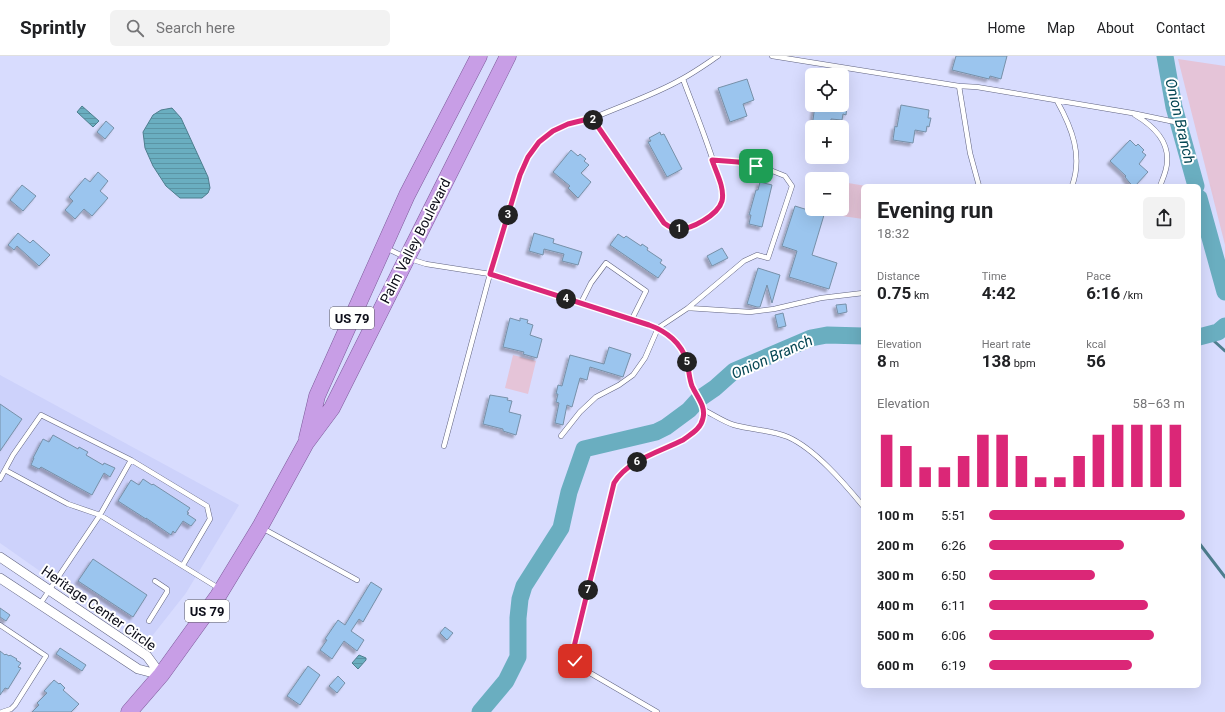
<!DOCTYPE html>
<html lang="en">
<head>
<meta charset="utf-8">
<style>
	:root { --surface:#fff; --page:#f2f2f2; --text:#202124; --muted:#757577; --line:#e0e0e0; --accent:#db2777 }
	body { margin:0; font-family:Roboto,sans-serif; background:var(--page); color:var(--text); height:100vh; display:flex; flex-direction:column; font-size:15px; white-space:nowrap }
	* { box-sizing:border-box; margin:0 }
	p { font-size:13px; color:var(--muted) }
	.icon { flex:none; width:22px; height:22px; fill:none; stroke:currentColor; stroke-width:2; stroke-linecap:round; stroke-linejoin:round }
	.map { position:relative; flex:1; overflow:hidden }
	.drawer { position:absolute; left:861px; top:128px; width:340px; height:504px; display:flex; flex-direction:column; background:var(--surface); border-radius:6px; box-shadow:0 4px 16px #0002 }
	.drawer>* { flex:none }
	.tools { position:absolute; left:805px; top:12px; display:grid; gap:8px }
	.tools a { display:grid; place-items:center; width:44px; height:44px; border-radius:6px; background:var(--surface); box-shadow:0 4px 16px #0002; font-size:20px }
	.pin { position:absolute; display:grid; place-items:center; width:34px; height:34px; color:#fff; margin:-17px; border-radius:8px; box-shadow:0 2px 6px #0006 }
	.km { position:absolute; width:20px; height:20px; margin:-10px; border-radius:50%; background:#222; color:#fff; font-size:11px; line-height:20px; text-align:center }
	.round { display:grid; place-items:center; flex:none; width:42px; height:42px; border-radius:6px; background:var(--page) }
	.head { display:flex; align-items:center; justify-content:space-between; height:68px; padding:0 16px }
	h1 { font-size:22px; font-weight:700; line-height:30px }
	.metrics { display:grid; grid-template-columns:repeat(3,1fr); gap:6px; height:68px; padding:4px 16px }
	.metrics div { display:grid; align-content:center }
	.metrics b { font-size:17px; font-weight:700 }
	.metrics small { font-size:11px; font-weight:400 }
	.metrics p { font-size:11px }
	.chart { height:112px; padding:8px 16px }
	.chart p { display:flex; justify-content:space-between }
	.chart svg { width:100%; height:72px; margin-top:4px; stroke:var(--accent); stroke-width:6 }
	ul { padding:0 16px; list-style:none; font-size:13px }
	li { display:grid; grid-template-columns:64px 48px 1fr; align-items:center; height:30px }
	li i { height:10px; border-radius:5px; background:var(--accent) }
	header { display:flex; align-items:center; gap:24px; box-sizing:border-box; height:56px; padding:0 20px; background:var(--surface); border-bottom:1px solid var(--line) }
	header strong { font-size:19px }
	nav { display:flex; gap:22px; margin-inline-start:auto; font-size:14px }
	.search { width:280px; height:36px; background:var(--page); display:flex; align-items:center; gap:10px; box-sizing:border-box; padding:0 14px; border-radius:6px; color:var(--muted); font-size:15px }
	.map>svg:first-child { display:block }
</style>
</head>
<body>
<header>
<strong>Sprintly</strong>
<div class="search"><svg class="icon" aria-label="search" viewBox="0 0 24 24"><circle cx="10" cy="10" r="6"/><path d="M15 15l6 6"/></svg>Search here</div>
<nav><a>Home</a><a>Map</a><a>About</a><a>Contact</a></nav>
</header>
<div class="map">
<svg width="1225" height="656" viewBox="0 0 1225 656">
	<defs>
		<pattern id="water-rules" width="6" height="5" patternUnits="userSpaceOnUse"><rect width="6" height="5" fill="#6aaec0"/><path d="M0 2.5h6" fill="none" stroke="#5b94a4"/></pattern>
		<filter id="shadow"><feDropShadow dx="-3" dy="3" stdDeviation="1" flood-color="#0004"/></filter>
	</defs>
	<rect width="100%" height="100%" fill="#d8dcfe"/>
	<!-- built -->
	<path fill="#cdd2fb" d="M0,319L239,449L186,537L145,589L0,487Z"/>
	<!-- green -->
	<path fill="#e5c4d8" d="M1178,3L1225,10V189Z
		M842,126L866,130H863V163L821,157L822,153H842Z
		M513,299L536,305L528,338L505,332Z"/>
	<!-- water -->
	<path fill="url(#water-rules)" stroke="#4e7e8e" d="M82,50L99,65L93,71L77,56Z
		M172,52L181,62L208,121L210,132L208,137L202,142H180L166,130L153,110L145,92L143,76L153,59L161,54Z
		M359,599L366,602V604L358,613L352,607Z"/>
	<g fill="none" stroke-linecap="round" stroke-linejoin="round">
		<!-- stream -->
		<path stroke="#4e7e8e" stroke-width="3" d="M1206,280L1214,285L1225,295
			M1199,487L1225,521"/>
		<!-- river -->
		<path stroke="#6aaec0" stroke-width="17" d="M1165,0L1174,51L1196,130
			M1199,142L1225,236
			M1199,281L1218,276L1225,270
			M480,656L506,625L518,601V562L520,543L524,530L561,472L569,436L584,393L656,376L666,371L689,354L699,343L715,332L734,315L811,282L827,279L863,280"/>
	</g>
	<!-- building -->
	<path fill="#9bc5ee" stroke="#7790a8" filter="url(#shadow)" d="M956,0H1007L1001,23L990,20L989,23L952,14Z
		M747,23L754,44L743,48L747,60L730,66L718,32Z
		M815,49H844L847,50L846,59L843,58L842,64L831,63L830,71H812Z
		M901,49L929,54L928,62H931L929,71L927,70L926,76L915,74L913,87L893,84L895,70L897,71Z
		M106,65L114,72L105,83L97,76Z
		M660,76L661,79L664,78L682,113L667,121L648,86L651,85L649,82Z
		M1130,84L1136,90L1138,88L1144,94L1142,96L1146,99L1139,108L1148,116L1135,130H1133L1129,126L1125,121L1126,120L1110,105Z
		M571,94L578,100L580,98L586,103L584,105L589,109L581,117L591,126L578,142L568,132L570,130L553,116Z
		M98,116L108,125L100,135L108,142L92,160L84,153L75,163L65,154L73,145L69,141L85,122L90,126Z
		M760,126L772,129L762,171L749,168L751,159H749L756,134H758Z
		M22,129L36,140L23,155L10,144Z
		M795,150L824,159L812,199L837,207L829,233L789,221L797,195L782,190Z
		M18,177L30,187L33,184L50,199L39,210L17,190L14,194L8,189Z
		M534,177L554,183L553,187L582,196L578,209L562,205L564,198L544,193L543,199L529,195Z
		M618,178L624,182L626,180L641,190L642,188L648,192L647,194L662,204L660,207L666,211L658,222L610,189Z
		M722,192L728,202L712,210L707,200Z
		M758,212L780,219L772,247L767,229L760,251H757L747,248Z
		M846,248L847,256L838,258L836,249Z
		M783,257L786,270L778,272L775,259Z
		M510,262L520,265V262L528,264L527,267L533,269L530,279L542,283L537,302L523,298L524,296L503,291Z
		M609,291L631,298L623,321L590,311L587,324L580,322L572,351L567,349L563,369L555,367L559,347L556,346L558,338H556L558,329L562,330L570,299L604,308Z
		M490,339L508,342L507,344L512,345L509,356L521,359L516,379L503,375V373L483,368Z
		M0,348L22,363L0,395Z
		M53,379L78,393L79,391L88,396L86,399L103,409L104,407L115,412L110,421L104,417L92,439L41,411L39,413L31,409L34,402H33L43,383L49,386Z
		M143,423L152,429L153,428L190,452L187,456L189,457L187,458L196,464L191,470L183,465L175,477L173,475L171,479L146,462V463L118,445L131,424L139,429Z
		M93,503L147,539L133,561L78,525Z
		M371,526L382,533L363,566L359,563L351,575L364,584L357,595L344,585L332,603L320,594L327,584L325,583L338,564L345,569Z
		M0,552L10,559L6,565L0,561Z
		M445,571L453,577L447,584L440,577Z
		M60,592L86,609L82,615L56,598Z
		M0,595L5,599L6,598L9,600L10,599L17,603L16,604L21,607L18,611L21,612L8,633L5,632L0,639Z
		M308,610L320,619L300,649L287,640Z
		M338,620L345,627L337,637L329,630Z
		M54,624L59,628L60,627L65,632L63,634L79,648L71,656H32L39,649L37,647L47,637L44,635Z"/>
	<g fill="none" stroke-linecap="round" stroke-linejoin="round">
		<!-- service casing -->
		<g stroke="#616481" stroke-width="5.5">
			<path id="service" d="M772,0L959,30L977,31L1132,57L1175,66
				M959,30L970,97L979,130
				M1057,45C1072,72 1083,100 1072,130
				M1135,59C1152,69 1169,84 1167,106C1167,114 1163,122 1160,130
				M592,62L664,167C676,176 685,173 698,167C707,163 719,156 722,145C726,130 690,43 683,23
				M386,192L407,202L426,208L490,218L649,269C666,275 682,287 687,306C689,314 689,322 692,330C697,341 706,350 703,362C701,373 691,378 683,384C659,396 629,404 614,427L572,599L578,610L657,656
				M581,247L591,227L606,207L646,235L632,263
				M688,252L750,256L774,253L821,242L863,237
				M704,354C714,359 724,366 734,369C752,374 771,374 788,381C815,393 844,427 863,450
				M561,380L580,356L596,341L619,329L633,319L645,302L658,272L688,252L744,205L757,199L768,202L792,130L785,120L770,114L746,107L712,104
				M444,390L490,218L520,119C525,103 534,89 547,79C562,67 581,67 598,60C626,48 656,38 682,23C695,16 706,8 718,0
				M5,414L68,448L100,459L131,404
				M0,423L13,399L41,359L131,404L207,450L210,463L183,509
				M262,472L357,524
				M40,548L100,459L220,533
				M149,565L167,536V533L155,525
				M0,569L46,600L15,649L11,653L2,656"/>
		</g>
		<!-- minor casing -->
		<g stroke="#616481" stroke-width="10">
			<path id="minor" d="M0,501L147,600L161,619
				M0,522L138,613L161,619"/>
		</g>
		<!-- trunk casing -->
		<g stroke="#7d5b9a" stroke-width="17">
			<path id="trunk" d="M307,382L317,340L407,139L479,0
				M129,656L161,619L218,540L260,471L306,387L332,352L508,0"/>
		</g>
		<!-- service -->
		<use href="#service" stroke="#fff" stroke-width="4.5"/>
		<!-- minor -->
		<use href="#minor" stroke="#fff" stroke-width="9"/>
		<!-- trunk -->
		<use href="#trunk" stroke="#c89ee6" stroke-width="16"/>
	</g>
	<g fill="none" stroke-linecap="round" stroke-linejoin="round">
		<!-- route casing -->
		<g stroke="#fff" stroke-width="8">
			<path id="route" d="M575,605L572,599L614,427C628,404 659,396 683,384C691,378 701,373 703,362C706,350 697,341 692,330C689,322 689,314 687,306C682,287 666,275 649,269L490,218L520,119L528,101L539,86L553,75L568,68L592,62L664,167C668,170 672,173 677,173C691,174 718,159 722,145C725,132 716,116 712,104L738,106L756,110"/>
		</g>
		<!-- route -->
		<use href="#route" stroke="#db2777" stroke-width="5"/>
	</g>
	<g text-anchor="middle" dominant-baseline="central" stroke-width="4" stroke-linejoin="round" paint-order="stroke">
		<!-- shield labels -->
		<g fill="#fff" stroke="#56565e" stroke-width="1">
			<rect x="330" y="251" width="44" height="22" rx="3"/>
			<rect x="185" y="544" width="44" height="22" rx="3"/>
		</g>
		<g font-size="13" font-weight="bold" fill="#0d0e19">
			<text x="352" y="262">US 79</text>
			<text x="207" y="555">US 79</text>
		</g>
		<!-- street labels -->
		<g font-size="14" fill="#0d0e19" stroke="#fff">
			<text transform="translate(415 185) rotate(-63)">Palm Valley Boulevard</text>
			<text transform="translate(99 552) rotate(35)">Heritage Center Circle</text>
		</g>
		<!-- water labels -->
		<g font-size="15" font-style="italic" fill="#054653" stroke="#fff">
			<text transform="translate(1180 65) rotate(77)">Onion Branch</text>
			<text transform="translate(772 301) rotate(-24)">Onion Branch</text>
		</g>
	</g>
</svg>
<div class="tools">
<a><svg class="icon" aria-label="locate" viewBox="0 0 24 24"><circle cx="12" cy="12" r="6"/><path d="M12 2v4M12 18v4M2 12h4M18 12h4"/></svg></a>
<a>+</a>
<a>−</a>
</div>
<div class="pin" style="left:756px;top:110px;background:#1e9e55"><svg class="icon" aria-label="arrive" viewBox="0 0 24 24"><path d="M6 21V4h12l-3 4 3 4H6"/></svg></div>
<div class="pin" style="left:575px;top:605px;background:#d93025"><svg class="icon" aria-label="check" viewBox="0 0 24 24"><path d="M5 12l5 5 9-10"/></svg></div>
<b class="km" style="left:679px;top:173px">1</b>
<b class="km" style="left:593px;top:64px">2</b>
<b class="km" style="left:508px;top:159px">3</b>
<b class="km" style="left:566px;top:243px">4</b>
<b class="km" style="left:687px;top:306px">5</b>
<b class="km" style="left:637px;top:406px">6</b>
<b class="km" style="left:588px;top:534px">7</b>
<section class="drawer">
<div class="head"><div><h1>Evening run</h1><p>18:32</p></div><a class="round"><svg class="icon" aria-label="share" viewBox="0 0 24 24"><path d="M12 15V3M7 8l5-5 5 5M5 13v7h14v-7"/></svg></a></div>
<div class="metrics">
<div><p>Distance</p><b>0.75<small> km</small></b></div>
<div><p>Time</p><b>4:42</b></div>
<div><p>Pace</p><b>6:16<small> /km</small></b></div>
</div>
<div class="metrics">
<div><p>Elevation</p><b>8<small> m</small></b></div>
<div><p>Heart rate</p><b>138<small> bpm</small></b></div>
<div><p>kcal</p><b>56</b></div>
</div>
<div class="chart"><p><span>Elevation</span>58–63 m</p>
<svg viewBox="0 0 160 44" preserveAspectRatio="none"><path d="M5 44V12M15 44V19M25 44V32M35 44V32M45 44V25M55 44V12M65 44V12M75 44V25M85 44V38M95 44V38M105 44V25M115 44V12M125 44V6M135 44V6M145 44V6M155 44V6"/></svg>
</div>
<ul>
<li><b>100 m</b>5:51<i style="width:100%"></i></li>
<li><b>200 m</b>6:26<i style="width:69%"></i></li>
<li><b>300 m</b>6:50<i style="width:54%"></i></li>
<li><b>400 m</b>6:11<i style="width:81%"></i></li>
<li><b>500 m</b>6:06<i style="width:84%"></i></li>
<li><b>600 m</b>6:19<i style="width:73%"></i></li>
</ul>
</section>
</div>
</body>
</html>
